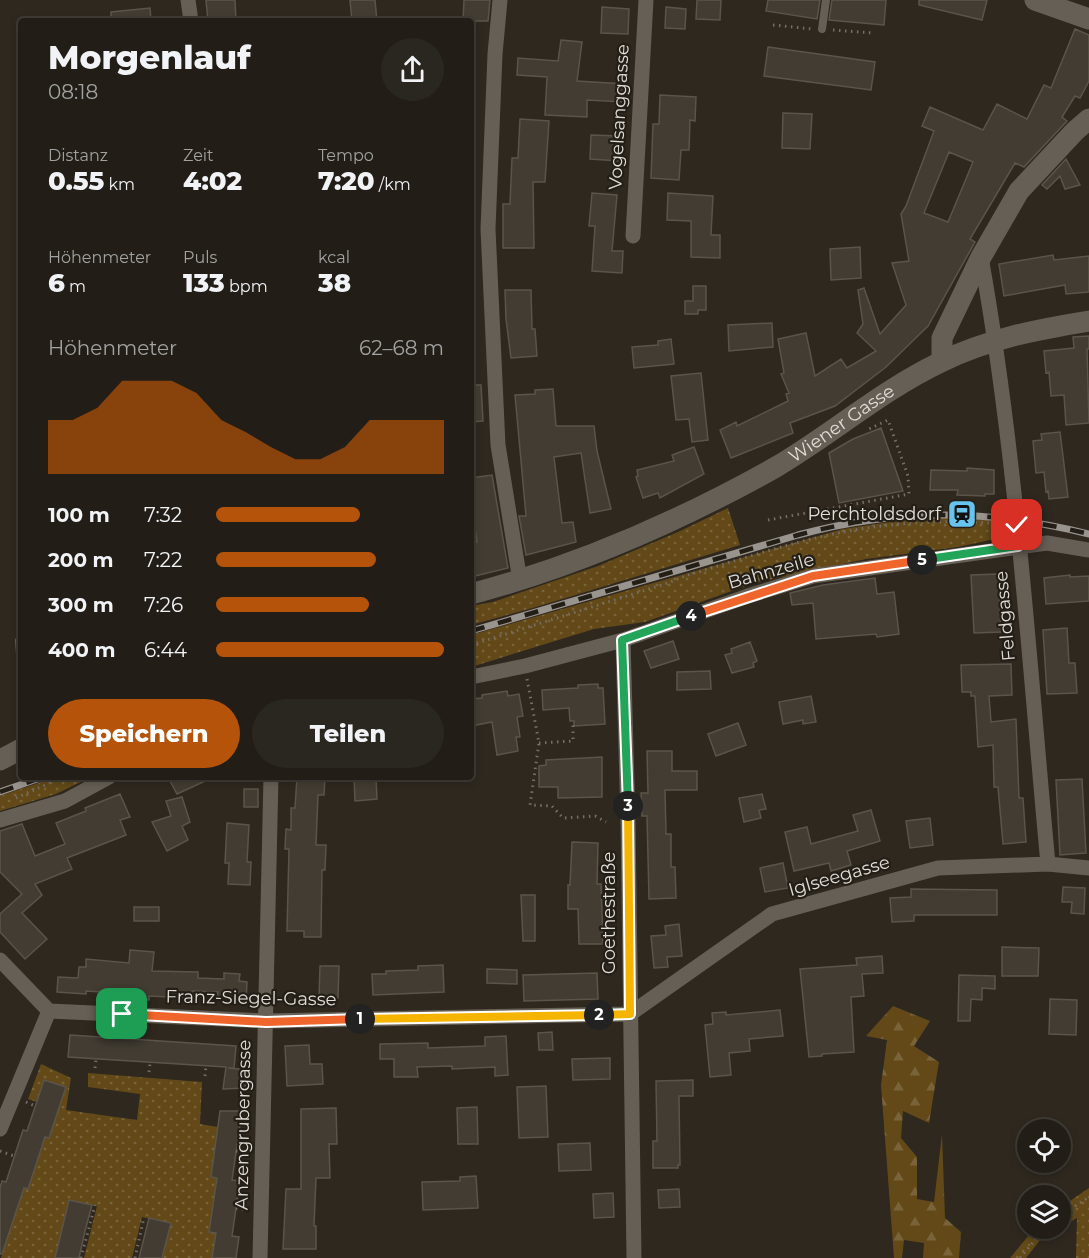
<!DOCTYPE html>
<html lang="de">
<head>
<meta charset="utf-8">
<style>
	:root { --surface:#221e17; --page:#2a2720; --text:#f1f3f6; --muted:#a2a2a1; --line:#3f3c36; --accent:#b45309 }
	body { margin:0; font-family:Montserrat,sans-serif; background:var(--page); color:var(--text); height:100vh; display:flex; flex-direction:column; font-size:22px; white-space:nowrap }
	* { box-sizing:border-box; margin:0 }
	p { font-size:20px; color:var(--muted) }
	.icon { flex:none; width:33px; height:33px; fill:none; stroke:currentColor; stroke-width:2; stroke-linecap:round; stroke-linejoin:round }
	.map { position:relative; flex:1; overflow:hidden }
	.side { position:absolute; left:18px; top:18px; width:456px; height:762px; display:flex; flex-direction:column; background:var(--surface); border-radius:6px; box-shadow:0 3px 9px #0003,0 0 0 2px var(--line) }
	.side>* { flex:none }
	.tools { position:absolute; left:1017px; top:1119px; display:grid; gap:12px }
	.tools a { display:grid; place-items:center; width:54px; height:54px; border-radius:50%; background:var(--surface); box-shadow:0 3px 9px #0003,0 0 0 2px var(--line); font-size:30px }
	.pin { position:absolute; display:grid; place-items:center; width:51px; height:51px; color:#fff; margin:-26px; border-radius:12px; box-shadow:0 3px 9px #0006 }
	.km { position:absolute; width:30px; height:30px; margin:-15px; border-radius:50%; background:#222; color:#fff; font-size:16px; line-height:30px; text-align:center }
	.round { display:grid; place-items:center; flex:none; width:63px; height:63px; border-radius:32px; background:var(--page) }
	.summary { display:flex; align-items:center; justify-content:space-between; height:102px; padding:0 30px }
	h1 { font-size:33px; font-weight:800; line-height:45px }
	.figures { display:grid; grid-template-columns:repeat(3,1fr); gap:9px; height:102px; padding:6px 30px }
	.figures div { display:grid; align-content:center }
	.figures b { font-size:26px; font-weight:800 }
	.figures small { font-size:16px; font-weight:400 }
	.figures p { font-size:16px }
	.chart { height:168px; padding:12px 30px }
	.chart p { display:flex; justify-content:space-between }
	.chart svg { width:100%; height:108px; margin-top:6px; fill:var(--accent); opacity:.7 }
	.cta { display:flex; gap:12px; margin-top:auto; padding:12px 30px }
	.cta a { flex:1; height:69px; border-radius:36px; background:var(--accent); color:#fff; font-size:24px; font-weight:800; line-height:69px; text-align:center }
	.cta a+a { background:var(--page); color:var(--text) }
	ul { padding:0 30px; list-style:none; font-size:20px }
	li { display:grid; grid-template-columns:96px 72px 1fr; align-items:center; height:45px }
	li i { height:15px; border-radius:8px; background:var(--accent) }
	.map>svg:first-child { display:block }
</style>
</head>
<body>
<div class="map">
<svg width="1089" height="1258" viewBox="0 0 1089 1258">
	<defs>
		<pattern id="grass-dots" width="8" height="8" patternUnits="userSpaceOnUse" patternTransform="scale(1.5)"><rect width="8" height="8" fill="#634918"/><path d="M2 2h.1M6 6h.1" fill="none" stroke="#796339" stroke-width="1.8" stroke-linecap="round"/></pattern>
		<pattern id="forest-firs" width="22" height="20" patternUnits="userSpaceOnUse" patternTransform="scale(1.5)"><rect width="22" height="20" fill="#634918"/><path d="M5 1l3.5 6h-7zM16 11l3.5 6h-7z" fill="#796339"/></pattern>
	</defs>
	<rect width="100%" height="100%" fill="#2e281f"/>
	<!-- grass -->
	<path fill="url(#grass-dots)" d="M728,508L740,545L536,607L471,625V606L493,602L598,566L678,532Z
		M959,517L1005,522L1004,529L995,539L958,547L866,559L754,583L645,622L594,629L471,667V635L843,529L903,520Z
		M56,777H91L56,794L0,811V796Z
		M41,1064L71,1078L66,1110L137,1120L140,1094L88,1087V1073L202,1082L200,1124L218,1127L211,1176L217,1178L209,1232L216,1233L212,1258H162L171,1223L142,1217L132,1258H84L97,1206L69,1200L55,1258H1L24,1188L28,1189L45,1137L65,1087L44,1080L37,1102L28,1099Z
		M1089,1188V1258H1076L1077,1218L1061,1227V1207Z
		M1034,1229H1058L1041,1239L1026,1258H1010Z"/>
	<!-- forest -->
	<path fill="url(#forest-firs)" d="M893,1006L930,1021L914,1046L939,1062L929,1123L903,1111L901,1138L917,1157V1199L934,1202L942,1134L945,1218L961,1232L959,1258H923L924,1243L904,1240L902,1258H894L881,1085L887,1040L866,1036Z"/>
	<!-- building -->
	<path fill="#423c32" stroke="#5b544a" stroke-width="1.5" fill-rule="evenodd" d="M206,0H235L236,21H208Z
		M350,0H375L377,21H352Z
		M464,0H490L488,21H463Z
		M697,0H721L720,20L696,19Z
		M768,0H820L817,19L766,11Z
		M832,0H886L884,25L829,20Z
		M919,0H987L982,20L919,5Z
		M602,7L629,9L628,34L601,33Z
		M666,7L686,9L685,29L665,28Z
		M150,8L151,21H111V12Z
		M1075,29L1089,35V81L1080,98L1075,96L1062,117L1067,121L1024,167L1015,163L970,239L975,242L928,326L886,367L835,406L790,423L793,433L731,458L720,430L736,422L737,426L788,401L786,394L789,393L781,374L784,373L778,339L806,333L815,376L841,359L847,368L876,351L857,333L863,324L858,290L864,288L880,334L906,305L892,263L909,261L901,214L906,206L934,131L922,126L930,107L983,130L997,104L1027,119L1044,85L1051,88ZM949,152L973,162L948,222L924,213Z
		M561,40L582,42L577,81L625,84L624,102L587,100V117L545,115L547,77L517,75L518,58L558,61Z
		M768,47L875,62L871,90L764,76Z
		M660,95L696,97L695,121L690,120L689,150H681L679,180L651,178L653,124H659Z
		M783,113L812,114L810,149L782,148Z
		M520,119L549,121L545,182H533L534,248H503V204H510L512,158H518Z
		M591,135L620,136L619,161L590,159Z
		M1066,159L1080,185L1065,189L1060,176L1047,189L1042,185Z
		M592,193L617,195L612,251H623L622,273L592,271L595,226H589Z
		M668,193L713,196L711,235H720V258L691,257V221L667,220Z
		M860,247L861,278L831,280L830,249Z
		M1053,255L1054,260L1089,256V292L1066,294L1065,285L1004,296L999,264Z
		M693,286H706V310H698V314H685V301H693Z
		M505,290H531L532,329H535L537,356L511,358L506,319Z
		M772,323L773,347L729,351L728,325Z
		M1089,336V349H1087L1089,423L1066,425L1064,395L1051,396L1049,372L1046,373L1044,351L1074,348L1073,337Z
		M671,339L674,364L634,368L632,347L658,345V341Z
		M701,373L708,440L692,442L689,419L676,420L671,376Z
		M471,385H481L483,421L471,422Z
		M553,389L556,426H594L597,451L611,509L590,513L581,453L554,457L562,523L573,522L576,542L526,555L519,516H526L515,395L535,394V390Z
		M881,428L903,491L839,503L829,453L853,439Z
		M1060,432L1068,497L1049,499L1048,491L1046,492L1044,472L1036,473L1033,441L1042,440L1041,434Z
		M694,447L704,474L660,498L658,493L643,498L636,477L638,476L637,470L674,461L672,455Z
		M967,468L994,470V494H985V496L957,495L958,490H930L931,470L967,471Z
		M492,475L508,568L471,577V544L477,542L471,500V478Z
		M998,574L1001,632L974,633L971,575Z
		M1070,575V577L1089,576V601L1046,604L1044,578Z
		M875,578L877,594L894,592L899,634L877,637L876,634L816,639L813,603L792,605L790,593L823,585Z
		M1067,628L1069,663H1075L1077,693L1047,694L1043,630Z
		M673,641L679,659L651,668L644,651Z
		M750,642L757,661L753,663L754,667L732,673L725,655L732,653L731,649Z
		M1011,664L1012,695L989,696L991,722L1016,719L1019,798H1023L1026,842L1003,844L998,787H994L993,745L978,747L975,696H971V692H962L961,665Z
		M710,671L711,689L677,690V672Z
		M598,684V688H603L605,724L574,726V721H570L569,708L543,710L542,690L578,688V685Z
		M507,691L508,696L519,694L523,716L517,717L520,737H516L518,751L497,755L492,722L471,726V699L482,698V695Z
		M811,696L816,722L803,724V720L783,724L779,702Z
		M738,723L746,745L716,756L708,734Z
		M647,751H672V771H697V790H665L666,834H671V867H675L676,898L649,899L647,816H642L641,793H648Z
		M602,757V797L558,798V787H539V766L546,765V760Z
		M168,777H214L177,794Z
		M297,777H325L324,795H318L316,845H326L325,870H322L321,937H304V931H287L289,849H285L286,829L291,830V808H295Z
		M354,777H376L377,799L355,801Z
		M1082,779L1086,853L1060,855L1056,780Z
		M244,789H258V807H244Z
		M120,794L130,817L120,820L126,835L67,858L72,869L35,884L42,895L22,913L47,939L25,959L0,932V914L22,894L0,872V831L22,824L35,856L65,844L56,823L86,811L85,808Z
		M762,794L766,809L759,810L761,818L744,822L739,798Z
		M182,797L190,822L182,826L188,840L167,851L152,822L171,816L166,801Z
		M871,810L880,841L847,851L851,865L831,871L829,863L794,871L785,832L807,827L811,844L858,831L853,815Z
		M930,818L933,845L910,848L906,821Z
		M227,823L249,825L247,862H251L250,885L228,884L229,863H225Z
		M572,842L598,843L597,884H601L603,944H579L578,909H568V885H570Z
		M783,863L788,888L765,892L760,868Z
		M1063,887L1085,888L1084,914L1071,913L1072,902H1062Z
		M911,889L997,890V915H914V921L892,922L890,898L911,897Z
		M521,895H535V941H523Z
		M134,907H159V921H134Z
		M679,924L682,956L667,957L668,967L654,968L651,936L666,935L665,926Z
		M1002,947L1039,948L1038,976H1002Z
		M130,950L154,952L152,971L198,972V978L224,979V973L240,974L239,981L247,982L246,1002L217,999L218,992L192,991V998L149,996V1000L133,999V994L86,991V994L57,992L58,977L78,978L79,967H86V959L129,963Z
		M882,956L883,973L862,974L864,996L851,997L854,1052L822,1054V1056L809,1057L800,969L857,965L856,958Z
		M443,965L444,992L373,995L372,974H386V971L418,970V966Z
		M320,966H339L338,998L319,997Z
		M487,969L517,970V984L487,983Z
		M597,973L598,999L524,1001L523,975Z
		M959,975L995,976V989L982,988V1000L971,999L970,1021H958Z
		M1050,999L1077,1000L1076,1035L1049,1034Z
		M780,1010L783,1036L749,1039L750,1051L729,1053L731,1075L710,1077L705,1025L713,1024L712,1013L726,1012V1015Z
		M552,1032L553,1050H539L538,1033Z
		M70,1035L236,1046L234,1068H228L248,1070L245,1088L223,1089L226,1067L68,1057Z
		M506,1036L508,1075L495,1076V1067L452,1069V1066L417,1067L418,1077H394V1059H380V1044L428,1043V1048L485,1046V1037Z
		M309,1045L310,1064H322L323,1084L287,1086L285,1046Z
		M610,1058V1079L573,1080L572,1059Z
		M44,1080L66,1087L49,1138L45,1137L28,1189L24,1188L2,1254H0V1188L2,1181L6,1182L23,1130L27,1131Z
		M693,1080V1096H679L680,1165H678V1168H653V1141H657L656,1081Z
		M546,1086L548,1137L519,1138L517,1087Z
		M477,1107L478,1144H458L457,1108Z
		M336,1108L337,1144H329L330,1178H316L314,1226H316V1249H283L286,1189H301V1109Z
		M220,1111H242L232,1180L240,1181L232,1236L239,1237L236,1258H212L216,1233L209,1232L217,1178L211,1177Z
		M590,1143L591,1170L559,1171L558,1144Z
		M476,1176L478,1208L423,1210L422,1182L460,1181V1177Z
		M679,1189L680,1207L659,1208L658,1190Z
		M613,1193L614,1217L594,1218L593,1194Z
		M69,1200L92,1205L85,1231L79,1258H55Z
		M149,1218L171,1223L162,1258H139Z"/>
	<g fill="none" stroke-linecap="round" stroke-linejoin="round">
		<!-- path -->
		<path stroke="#756f68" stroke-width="3" stroke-dasharray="1.5 4.5" stroke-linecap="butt" d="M773,25L812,29
			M833,30L873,33
			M768,520L909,494L908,476L888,420L867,430
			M471,645L665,584L688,575C736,561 785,544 834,534C890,522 947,519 1003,524
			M527,679L539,743L530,805L552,806L563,818L595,816L606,822
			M539,743L573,741V723
			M16,798L63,777
			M95,1068L96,1059
			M149,1072L150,1063
			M205,1076L206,1066
			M26,1102L35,1106
			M0,1151L14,1156
			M236,1151L249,1154
			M236,1208L247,1210
			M1060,1216L1089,1197
			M81,1258L95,1205
			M135,1258L144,1217
			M1020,1258L1045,1228"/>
		<!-- lane -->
		<path stroke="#665f55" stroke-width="8" d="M822,29L826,0
			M19,641L21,667"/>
		<!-- street -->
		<path stroke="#665f55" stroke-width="15" d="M188,0L191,21
			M500,0L495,54L488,229L498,445L520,581
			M633,236L646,0
			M981,257C1017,458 1029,662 1048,864
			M623,640L628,821L634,1258
			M471,677L525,666L623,640L748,596L813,576L1047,543L1089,550
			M0,820L65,801L109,777
			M0,960L49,1011L265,1021L630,1014L772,914L938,868L1048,864L1089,868
			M0,1129L49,1011
			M260,1258L271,777"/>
		<!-- secondary -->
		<g stroke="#665f55" stroke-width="21">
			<path d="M1035,0L1089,19"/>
			<path d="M942,361V338L981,257L1019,191L1075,131L1089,119"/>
			<path id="s1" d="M471,594C580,565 678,522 776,467C832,434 882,390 941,362C987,339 1039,329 1089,321"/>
			<path d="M0,760L21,749"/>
		</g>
		<!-- rail casing -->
		<g stroke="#99948d" stroke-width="7">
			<path id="rail" d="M471,631L798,535C899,508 987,509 1089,534
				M0,792L43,777"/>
		</g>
		<!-- rail -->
		<use href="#rail" stroke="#241f16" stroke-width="4.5" stroke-dasharray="14" stroke-linecap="butt"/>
	</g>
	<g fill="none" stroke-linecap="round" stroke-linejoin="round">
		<!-- split-1 casing -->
		<g stroke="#fff" stroke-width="12">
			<path id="split-1" d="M122,1014L266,1022L360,1019"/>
		</g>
		<!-- split-2 casing -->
		<g stroke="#fff" stroke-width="12">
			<path id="split-2" d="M360,1019L599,1015"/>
		</g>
		<!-- split-3 casing -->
		<g stroke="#fff" stroke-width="12">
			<path id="split-3" d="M599,1015L630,1014L628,806"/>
		</g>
		<!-- split-4 casing -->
		<g stroke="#fff" stroke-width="12">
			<path id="split-4" d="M628,806L622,640L691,616"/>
		</g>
		<!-- split-5 casing -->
		<g stroke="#fff" stroke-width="12">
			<path id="split-5" d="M691,616L813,576L922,560"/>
		</g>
		<!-- split-6 casing -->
		<g stroke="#fff" stroke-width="12">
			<path id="split-6" d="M922,560L1018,546L1017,525"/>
		</g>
		<!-- split-1 -->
		<use href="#split-1" stroke="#f0652b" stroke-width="8"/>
		<!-- split-2 -->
		<use href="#split-2" stroke="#f5b400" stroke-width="8"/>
		<!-- split-3 -->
		<use href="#split-3" stroke="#f5b400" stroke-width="8"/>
		<!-- split-4 -->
		<use href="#split-4" stroke="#22a559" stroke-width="8"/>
		<!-- split-5 -->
		<use href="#split-5" stroke="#f0652b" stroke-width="8"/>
		<!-- split-6 -->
		<use href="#split-6" stroke="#22a559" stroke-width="8"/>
	</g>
	<!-- icons -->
	<defs>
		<g id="station-square" transform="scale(1.5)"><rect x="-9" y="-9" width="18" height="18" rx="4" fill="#66c4ef" stroke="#241f16"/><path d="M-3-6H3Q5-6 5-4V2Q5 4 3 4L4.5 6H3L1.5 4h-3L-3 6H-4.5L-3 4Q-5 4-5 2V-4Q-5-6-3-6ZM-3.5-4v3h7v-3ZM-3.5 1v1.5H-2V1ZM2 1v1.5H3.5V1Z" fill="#111"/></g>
	</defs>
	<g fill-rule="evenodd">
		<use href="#station-square" x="962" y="514"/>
	</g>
	<g text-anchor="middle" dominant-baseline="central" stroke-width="4.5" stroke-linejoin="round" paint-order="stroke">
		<!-- street labels -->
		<g font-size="18" fill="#e0dcd6" stroke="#241f16">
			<text transform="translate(619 117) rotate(-87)">Vogelsanggasse</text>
			<text stroke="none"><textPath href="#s1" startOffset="410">Wiener Gasse</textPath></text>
			<text transform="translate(771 571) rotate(-16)">Bahnzeile</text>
			<text transform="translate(1005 616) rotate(-95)">Feldgasse</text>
			<text transform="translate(839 876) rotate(-16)">Iglseegasse</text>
			<text transform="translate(609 913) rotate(-90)">Goethestraße</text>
			<text transform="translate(251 998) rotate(1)">Franz-Siegel-Gasse</text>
			<text transform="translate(243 1125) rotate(-89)">Anzengrubergasse</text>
		</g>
		<!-- poi labels -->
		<g font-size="18" fill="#e0dcd6" stroke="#241f16" text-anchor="end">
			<text x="941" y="514">Perchtoldsdorf</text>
		</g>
	</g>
</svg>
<div class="tools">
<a><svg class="icon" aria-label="locate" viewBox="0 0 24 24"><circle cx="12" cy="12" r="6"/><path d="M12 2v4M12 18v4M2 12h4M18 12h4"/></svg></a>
<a><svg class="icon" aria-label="layers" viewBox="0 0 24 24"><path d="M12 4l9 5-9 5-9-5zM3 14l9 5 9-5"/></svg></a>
</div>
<div class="pin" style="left:122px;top:1014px;background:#1e9e55"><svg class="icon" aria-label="arrive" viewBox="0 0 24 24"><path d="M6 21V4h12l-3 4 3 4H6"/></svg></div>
<div class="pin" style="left:1017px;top:525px;background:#d93025"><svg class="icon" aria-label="check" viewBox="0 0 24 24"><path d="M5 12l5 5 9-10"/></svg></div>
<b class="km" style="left:360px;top:1019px">1</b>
<b class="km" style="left:599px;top:1015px">2</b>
<b class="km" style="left:628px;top:806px">3</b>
<b class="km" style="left:691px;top:616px">4</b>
<b class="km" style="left:922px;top:560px">5</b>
<section class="side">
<div class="summary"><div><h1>Morgenlauf</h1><p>08:18</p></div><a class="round"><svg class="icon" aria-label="share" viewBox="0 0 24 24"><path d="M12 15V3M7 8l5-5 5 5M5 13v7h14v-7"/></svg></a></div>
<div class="figures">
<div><p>Distanz</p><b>0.55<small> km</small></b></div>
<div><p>Zeit</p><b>4:02</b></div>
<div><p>Tempo</p><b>7:20<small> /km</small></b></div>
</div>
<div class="figures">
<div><p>Höhenmeter</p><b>6<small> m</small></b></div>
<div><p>Puls</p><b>133<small> bpm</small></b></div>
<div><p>kcal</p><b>38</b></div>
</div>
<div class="chart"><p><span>Höhenmeter</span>62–68 m</p>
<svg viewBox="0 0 160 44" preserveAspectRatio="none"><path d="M0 44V22L10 22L20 17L30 6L40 6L50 6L60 11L70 22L80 27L90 33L100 38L110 38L120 33L130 22L140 22L150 22L160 22V44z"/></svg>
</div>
<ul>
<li><b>100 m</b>7:32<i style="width:63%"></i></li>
<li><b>200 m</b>7:22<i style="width:70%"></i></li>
<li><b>300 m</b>7:26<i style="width:67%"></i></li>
<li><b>400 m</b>6:44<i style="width:100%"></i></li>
</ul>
<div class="cta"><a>Speichern</a><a>Teilen</a></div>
</section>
</div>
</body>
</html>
